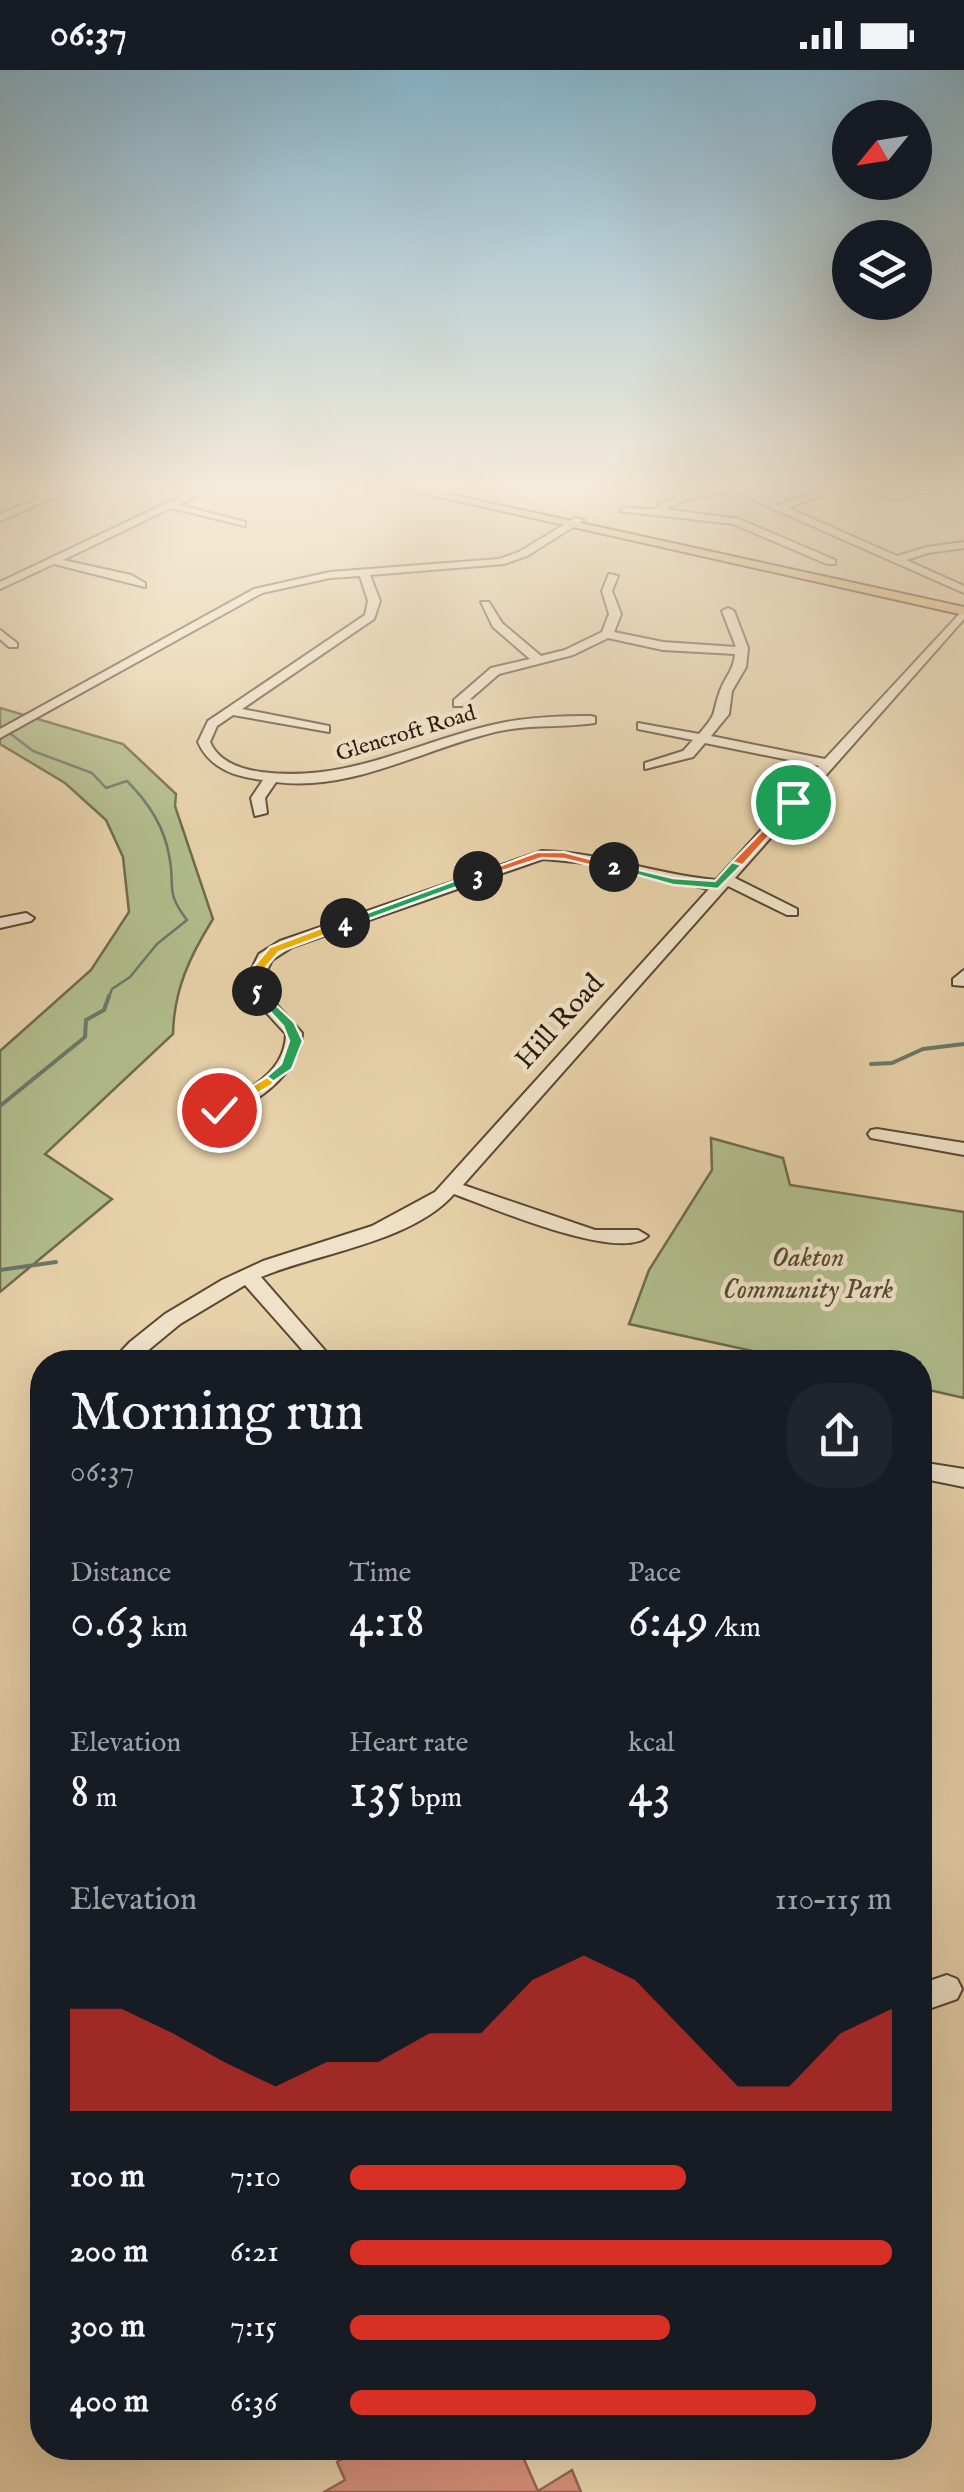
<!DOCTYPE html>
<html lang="en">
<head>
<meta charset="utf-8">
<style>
	:root { --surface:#171b24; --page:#20242c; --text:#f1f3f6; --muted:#9ea1a6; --accent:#d93025 }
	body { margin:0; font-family:"IM FELL English",serif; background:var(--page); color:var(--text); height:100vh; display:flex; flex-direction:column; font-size:38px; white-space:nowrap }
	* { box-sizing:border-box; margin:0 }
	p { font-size:32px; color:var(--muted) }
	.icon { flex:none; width:55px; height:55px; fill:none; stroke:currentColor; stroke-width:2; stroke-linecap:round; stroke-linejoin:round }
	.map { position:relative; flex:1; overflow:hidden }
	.details { position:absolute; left:30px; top:1280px; width:902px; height:1110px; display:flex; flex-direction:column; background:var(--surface); border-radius:40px; box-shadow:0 10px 40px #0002 }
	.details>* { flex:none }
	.needle { width:65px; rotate:240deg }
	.controls { position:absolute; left:832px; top:30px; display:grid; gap:20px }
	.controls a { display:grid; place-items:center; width:100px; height:100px; border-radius:50%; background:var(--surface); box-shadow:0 10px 40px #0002; font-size:50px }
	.pin { position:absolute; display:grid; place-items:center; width:85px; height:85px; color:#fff; margin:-42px; border:5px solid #fff; border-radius:50%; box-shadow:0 2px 10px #0007 }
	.km { position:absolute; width:50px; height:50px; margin:-25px; border-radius:50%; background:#222; color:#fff; font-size:28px; line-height:50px; text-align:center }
	.round { display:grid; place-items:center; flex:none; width:105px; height:105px; border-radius:40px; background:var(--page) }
	.head { display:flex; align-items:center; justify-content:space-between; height:170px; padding:0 40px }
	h1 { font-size:55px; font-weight:600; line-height:75px }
	.stats { display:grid; grid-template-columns:repeat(3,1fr); gap:15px; height:170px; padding:10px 40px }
	.stats div { display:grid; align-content:center }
	.stats b { font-size:50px; font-weight:600 }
	.stats small { font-size:28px; font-weight:400 }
	.stats p { font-size:28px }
	.chart { height:280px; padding:20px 40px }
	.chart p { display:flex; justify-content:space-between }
	.chart svg { width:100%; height:180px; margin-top:10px; fill:var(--accent); opacity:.7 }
	ul { padding:0 40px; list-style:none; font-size:32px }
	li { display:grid; grid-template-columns:160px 120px 1fr; align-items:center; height:75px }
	li i { height:25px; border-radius:12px; background:var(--accent) }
	.status { display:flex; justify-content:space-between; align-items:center; height:70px; padding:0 50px; background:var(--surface); direction:ltr }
	.status svg { height:28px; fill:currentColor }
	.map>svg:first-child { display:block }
</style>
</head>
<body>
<div class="status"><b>06:37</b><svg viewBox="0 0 49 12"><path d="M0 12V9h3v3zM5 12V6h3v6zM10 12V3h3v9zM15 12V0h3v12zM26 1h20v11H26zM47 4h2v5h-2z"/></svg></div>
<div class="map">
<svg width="964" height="2422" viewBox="0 0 964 2422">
	<rect width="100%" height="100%" fill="#e8d2aa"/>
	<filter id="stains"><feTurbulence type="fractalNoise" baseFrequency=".002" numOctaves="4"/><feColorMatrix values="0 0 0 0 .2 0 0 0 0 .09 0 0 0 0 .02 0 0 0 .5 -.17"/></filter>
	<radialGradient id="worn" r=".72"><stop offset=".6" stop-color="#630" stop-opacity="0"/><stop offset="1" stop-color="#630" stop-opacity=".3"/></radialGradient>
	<!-- green -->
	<path fill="#b2bd8c" stroke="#6e6b4d" stroke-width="2.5" d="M0,638L123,674L176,724L175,736L213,849C190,886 174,919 173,964L45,1084L112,1129L0,1222V981L91,900L129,842L123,787L106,750L65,713L0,674Z
		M711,1068L783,1088L790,1115L964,1142V1328L920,1318V1292H803L629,1254L649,1200L712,1100Z"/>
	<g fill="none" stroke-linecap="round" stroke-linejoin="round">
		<!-- stream-far1 -->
		<path stroke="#6b786a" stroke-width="2.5" d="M7,661L33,681L92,703L106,718L127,711C148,732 164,756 169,785C176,818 164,820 187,850L157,874L130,907L112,919L108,929"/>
		<!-- stream -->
		<path stroke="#6b786a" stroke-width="4" d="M871,994L892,993L923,979L964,974
			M0,1036L85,967L86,950L104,940L109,926
			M0,1200L56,1192"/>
	</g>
	<!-- building -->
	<path fill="#d7917a" stroke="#966655" stroke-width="2.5" d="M362,2378H519L538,2421L572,2400L581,2422H324L345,2410L337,2392Z"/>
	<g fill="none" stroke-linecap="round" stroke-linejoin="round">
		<!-- minor casing -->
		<g stroke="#5a4735" stroke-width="4">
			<path id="minor" d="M61,419H74L0,451V444Z
				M196,419H209L179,435L245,452V456L171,438L63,490L131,505L145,513V517L54,494L0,519V512Z
				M715,419H744L779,435L826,419H840L788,438L897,486L927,477L964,472V478L928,483L906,490L964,516V523L733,421L684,430L666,439L739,449L835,490V494H827L733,454L620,441L625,438L656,439L658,435L678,426Z
				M849,419L896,423L941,419L896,429Z
				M575,448L584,450L527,486L504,494L370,505L380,531L374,549L242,639L329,656V662L233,645L217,656L210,672C219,692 240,699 261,702C347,713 411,674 492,655C524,647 558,646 591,646L595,647V653C562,658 528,654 495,662C423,679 352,722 276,712L265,728L267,743L255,746L251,728L263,710C236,707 210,699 198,672L208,651L365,545L368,531L360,506L330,508L262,523L0,668V659L254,519L330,502L499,489L519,482Z
				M609,504L618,506L612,521L621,544L614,562L663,572L736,577L722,541L728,538L734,541L748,578L746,597L732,621L729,644L711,666L825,689L964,539V549L735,808L797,839V845H787L728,816L463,1115L595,1160H638L648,1166C620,1193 490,1137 454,1124C412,1172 318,1183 261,1207L335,1292H313L245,1215L180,1254L134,1292H111L130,1272L165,1244L222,1210L263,1191L372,1156L435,1122L709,819L586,793L543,789L292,877L272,890L262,911L267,924L302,963C302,1009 230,1056 187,1049L184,1045L187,1041C226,1032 285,1012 286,964L254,929L246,911L259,884L280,871L542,781C601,782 657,805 716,810L819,696L705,673L693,687L645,699V693L683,681L693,670L638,659V653L699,664C719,641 711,646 720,621C725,607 734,600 735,584L663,580L608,568L573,585L499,604L462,636H454V630L491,598L530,589L493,557L481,532H489L502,553L541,586L565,580L602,562L609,544L602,521Z
				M0,560L17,573V577H9L0,569Z
				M26,843L34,848L31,851L0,858V848Z
				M964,900V916L953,915V909Z
				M877,1059L964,1073V1085L871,1068L868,1064L871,1060Z
				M920,1392L964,1399V1417L920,1408Z
				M947,1905L957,1909L962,1919L957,1929L920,1942V1914Z"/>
		</g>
		<!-- major casing -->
		<g stroke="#2a190e" stroke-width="4">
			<path id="major" d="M404,419H426L964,537V545Z"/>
		</g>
		<!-- minor -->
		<use href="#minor" fill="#f0e2c8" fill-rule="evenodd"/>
		<!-- major -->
		<use href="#major" fill="#e4b975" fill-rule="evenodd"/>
	</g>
	<!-- sky -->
	<linearGradient id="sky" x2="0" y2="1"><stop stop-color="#87b6ce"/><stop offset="0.55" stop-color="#f5ebd9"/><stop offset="1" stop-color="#f5ebd9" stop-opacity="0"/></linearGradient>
	<rect width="964" height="758" fill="url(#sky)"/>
	<!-- split-1 -->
	<path fill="#f0652b" stroke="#fff" stroke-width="2.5" d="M793,729L797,735L741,797H732V792Z"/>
	<!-- split-2 -->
	<path fill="#22a559" stroke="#fff" stroke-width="2.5" d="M732,792L742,795L718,819L673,815L608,797L614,794L673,808L715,811Z"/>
	<!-- split-3 -->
	<path fill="#f0652b" stroke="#fff" stroke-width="2.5" d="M537,782H564L620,797L614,801L564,789L542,788L478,809L472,806Z"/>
	<!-- split-4 -->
	<path fill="#22a559" stroke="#fff" stroke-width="2.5" d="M478,802L482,808L350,856L339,853Z"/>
	<!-- split-5 -->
	<path fill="#f5b400" stroke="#fff" stroke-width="2.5" d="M345,849L350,856L279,882L261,903L264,921L253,924L248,903L270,877Z"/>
	<!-- split-6 -->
	<path fill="#22a559" stroke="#fff" stroke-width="2.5" d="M257,917L294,952L303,971L292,999L267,1016L260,1012L281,994L289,971L283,956L251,921Z"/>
	<!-- split-7 -->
	<path fill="#f5b400" stroke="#fff" stroke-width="2.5" d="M267,1007L274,1012L272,1015L224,1043L212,1040Z"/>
	<g text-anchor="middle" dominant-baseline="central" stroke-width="9" stroke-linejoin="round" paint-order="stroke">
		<!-- far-street labels -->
		<g font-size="22" fill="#2a190e" stroke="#f0e2c8">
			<text transform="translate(406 664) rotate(-17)">Glencroft Road</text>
		</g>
		<!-- street labels -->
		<g font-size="28" fill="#2a190e" stroke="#f0e2c8">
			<text transform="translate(560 952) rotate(-48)">Hill Road</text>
		</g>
		<!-- park labels -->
		<g font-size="28" font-style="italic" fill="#534a34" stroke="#f0e2c8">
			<text x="808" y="1188">Oakton<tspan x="808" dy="32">Community Park</tspan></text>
		</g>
	</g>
	<rect width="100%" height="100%" filter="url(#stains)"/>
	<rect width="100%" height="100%" fill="url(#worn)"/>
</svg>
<div class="controls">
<a><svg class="needle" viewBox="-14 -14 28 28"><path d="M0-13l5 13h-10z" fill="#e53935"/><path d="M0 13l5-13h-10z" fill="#9ea1a6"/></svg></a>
<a><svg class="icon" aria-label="layers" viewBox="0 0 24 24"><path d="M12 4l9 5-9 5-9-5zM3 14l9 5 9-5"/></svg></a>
</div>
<div class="pin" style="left:793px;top:732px;background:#1e9e55"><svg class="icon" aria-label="arrive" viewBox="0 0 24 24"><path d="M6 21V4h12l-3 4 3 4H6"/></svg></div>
<div class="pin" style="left:219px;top:1040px;background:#d93025"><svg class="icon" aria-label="check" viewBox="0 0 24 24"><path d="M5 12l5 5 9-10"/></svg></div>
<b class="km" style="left:614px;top:797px">2</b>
<b class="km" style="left:478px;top:806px">3</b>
<b class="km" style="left:345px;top:853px">4</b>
<b class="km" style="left:257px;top:921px">5</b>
<section class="details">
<div class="head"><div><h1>Morning run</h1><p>06:37</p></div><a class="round"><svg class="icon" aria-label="share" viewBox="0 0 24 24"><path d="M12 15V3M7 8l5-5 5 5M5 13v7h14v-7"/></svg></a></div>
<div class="stats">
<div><p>Distance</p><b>0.63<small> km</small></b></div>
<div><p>Time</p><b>4:18</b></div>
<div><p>Pace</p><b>6:49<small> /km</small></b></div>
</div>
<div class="stats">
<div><p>Elevation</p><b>8<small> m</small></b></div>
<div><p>Heart rate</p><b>135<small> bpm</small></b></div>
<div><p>kcal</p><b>43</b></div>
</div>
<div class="chart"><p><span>Elevation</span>110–115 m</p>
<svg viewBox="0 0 160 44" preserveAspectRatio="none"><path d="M0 44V19L10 19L20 25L30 32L40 38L50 32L60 32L70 25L80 25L90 12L100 6L110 12L120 25L130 38L140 38L150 25L160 19V44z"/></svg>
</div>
<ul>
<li><b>100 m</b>7:10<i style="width:62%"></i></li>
<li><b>200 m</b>6:21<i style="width:100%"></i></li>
<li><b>300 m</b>7:15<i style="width:59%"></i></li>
<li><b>400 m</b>6:36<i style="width:86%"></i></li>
</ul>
</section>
</div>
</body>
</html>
